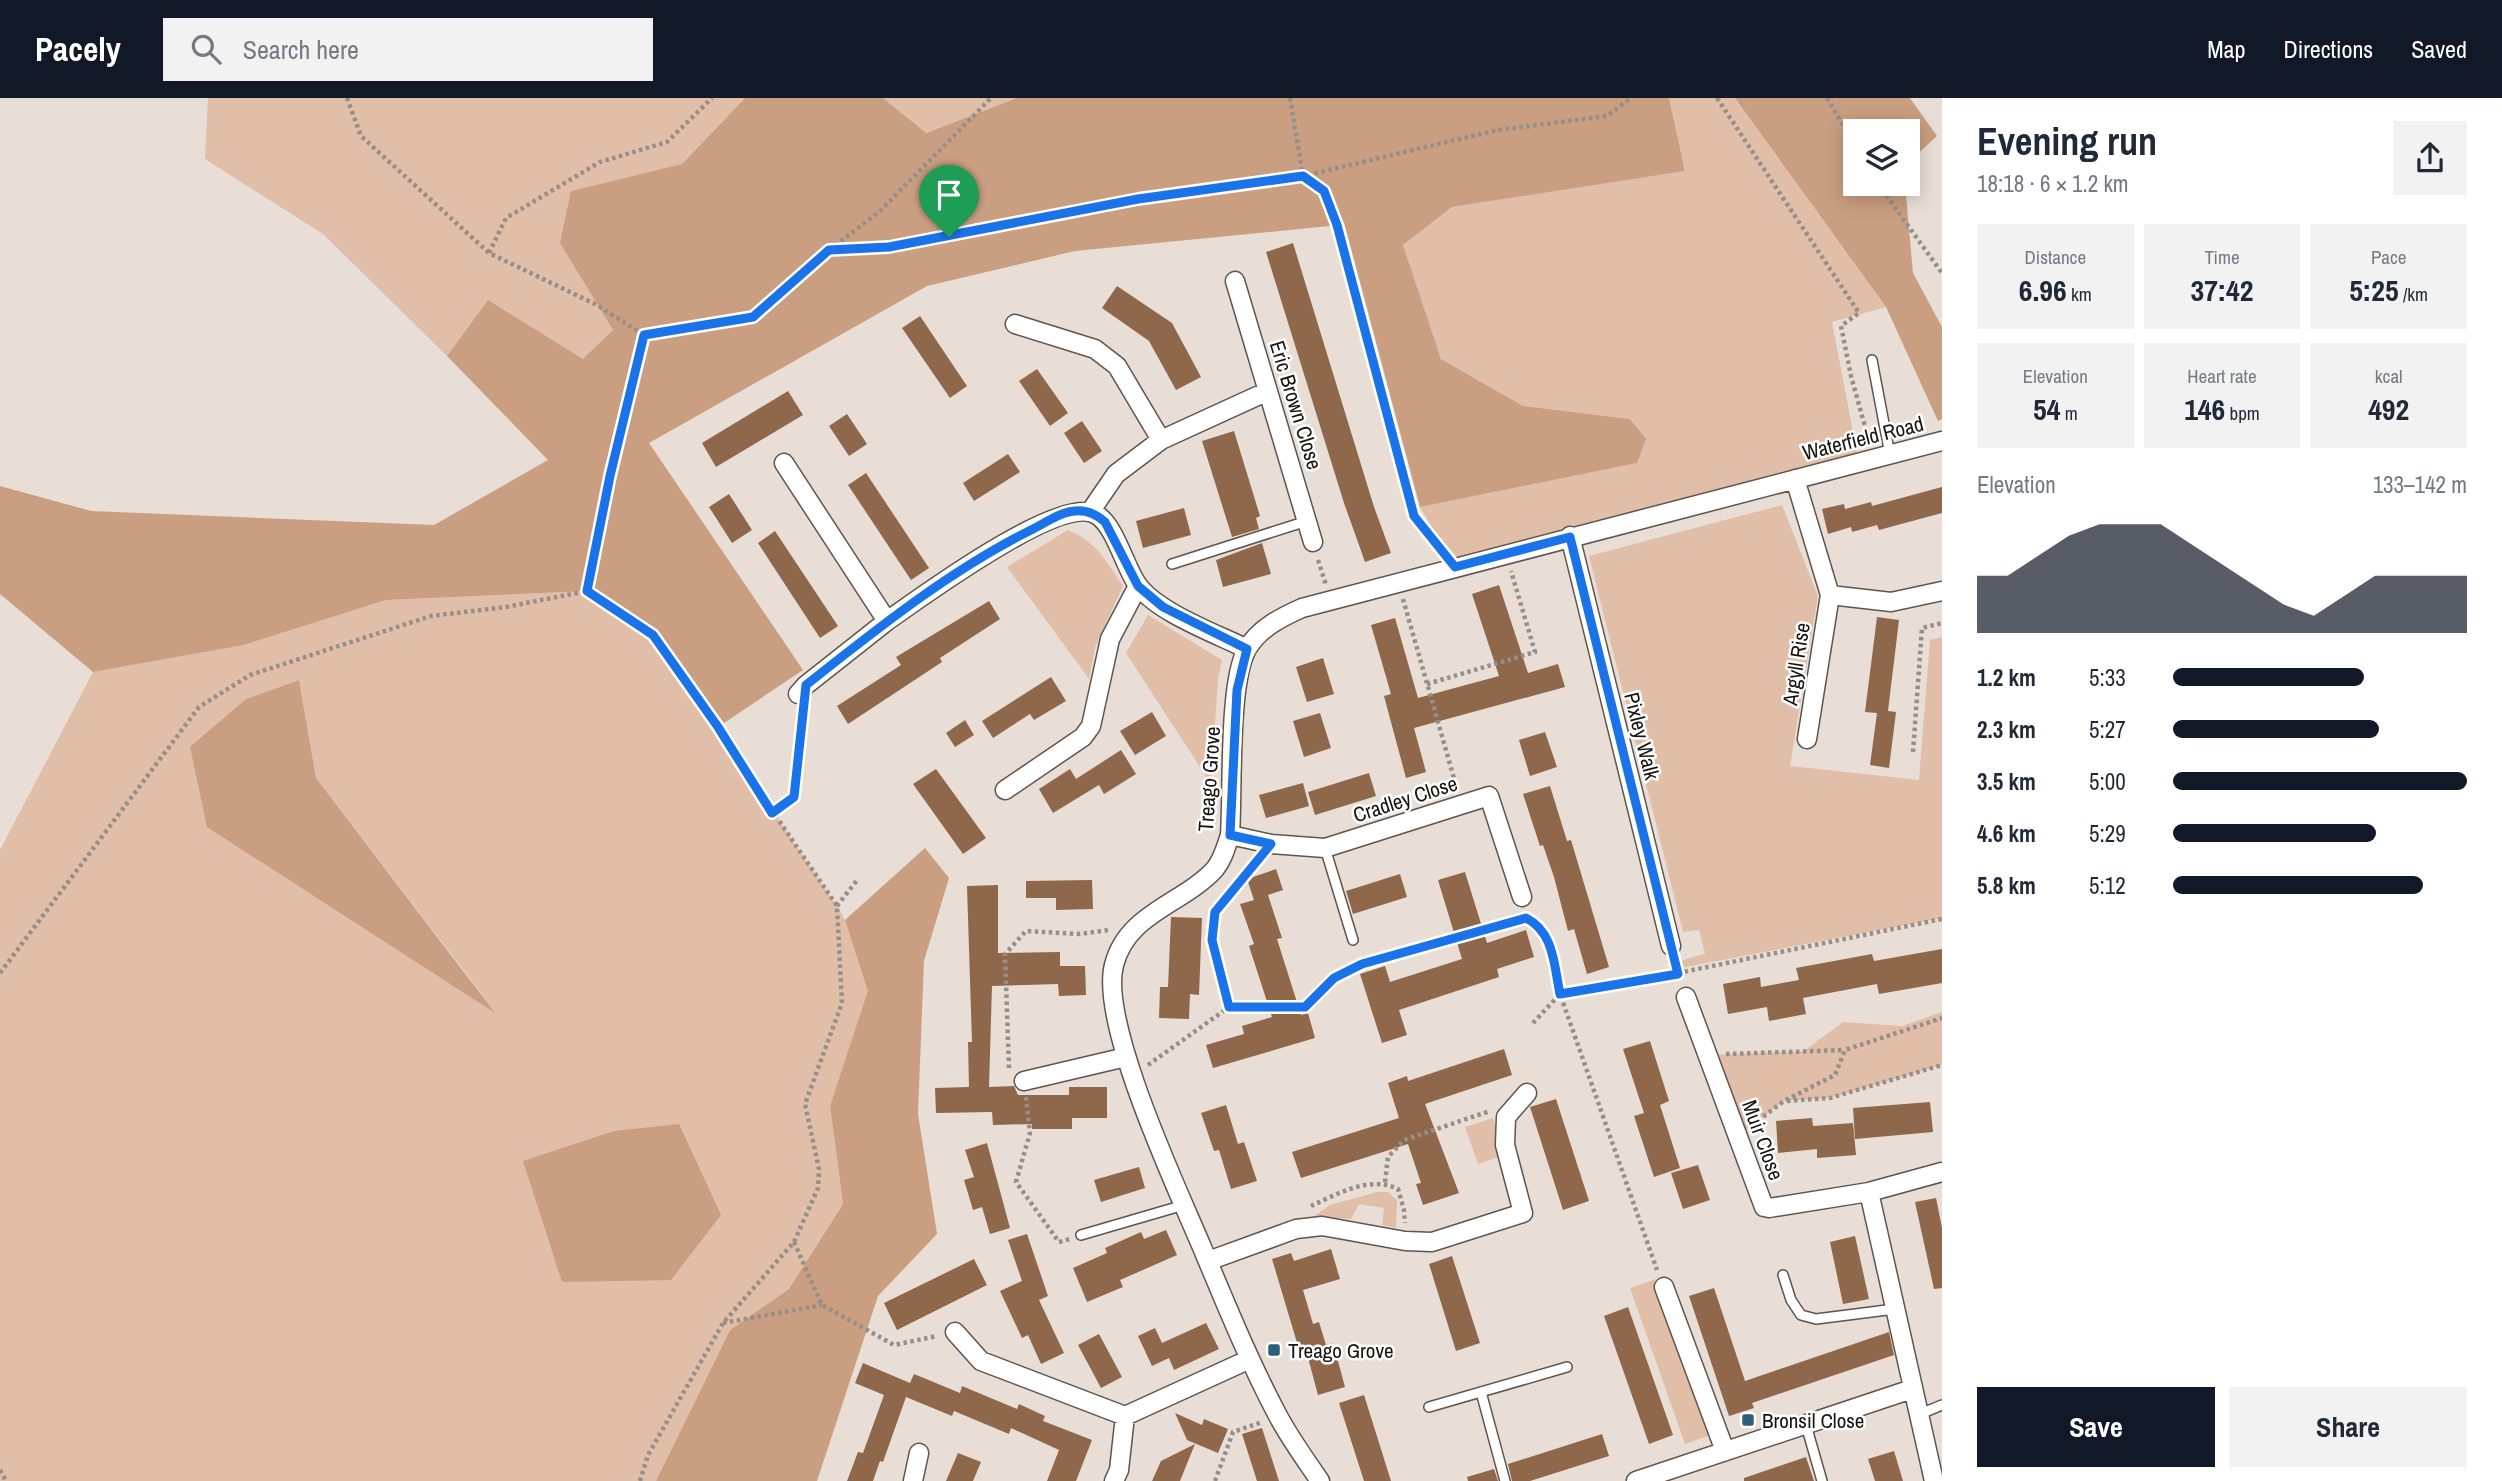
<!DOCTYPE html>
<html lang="en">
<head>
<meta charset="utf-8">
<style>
	:root { --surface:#fff; --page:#f2f2f3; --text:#1f2937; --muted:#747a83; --accent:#111827 }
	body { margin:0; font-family:"Archivo Narrow",sans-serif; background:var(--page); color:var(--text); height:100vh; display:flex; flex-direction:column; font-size:26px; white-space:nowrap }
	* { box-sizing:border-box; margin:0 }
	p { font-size:23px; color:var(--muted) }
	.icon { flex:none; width:38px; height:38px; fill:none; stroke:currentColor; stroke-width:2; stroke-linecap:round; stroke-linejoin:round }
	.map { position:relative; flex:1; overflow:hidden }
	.details { display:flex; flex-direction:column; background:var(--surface); width:560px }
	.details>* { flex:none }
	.controls { position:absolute; left:1843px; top:21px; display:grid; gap:14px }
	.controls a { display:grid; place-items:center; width:77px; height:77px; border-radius:0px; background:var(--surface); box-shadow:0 4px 18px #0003; font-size:35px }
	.pin { position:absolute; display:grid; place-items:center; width:60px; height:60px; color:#fff; margin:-72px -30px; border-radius:50% 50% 50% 0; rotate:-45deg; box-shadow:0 0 7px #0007 }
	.pin .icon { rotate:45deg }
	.round { display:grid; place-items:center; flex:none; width:74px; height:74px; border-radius:0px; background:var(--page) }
	.head { display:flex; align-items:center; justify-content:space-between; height:119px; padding:0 35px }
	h1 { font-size:38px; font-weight:800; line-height:52px }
	.metrics { display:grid; grid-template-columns:repeat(3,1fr); gap:10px; height:119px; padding:7px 35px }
	.metrics div { display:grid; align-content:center; border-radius:0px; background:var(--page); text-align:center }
	.metrics b { font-size:30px; font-weight:800 }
	.metrics small { font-size:19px; font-weight:400 }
	.metrics p { font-size:19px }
	.chart { height:196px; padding:14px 35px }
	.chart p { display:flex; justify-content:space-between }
	.chart svg { width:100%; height:126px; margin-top:7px; fill:var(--accent); opacity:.7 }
	.primary-button { display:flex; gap:14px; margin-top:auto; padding:14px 35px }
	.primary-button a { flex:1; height:80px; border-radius:0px; background:var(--accent); color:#fff; font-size:28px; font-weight:800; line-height:80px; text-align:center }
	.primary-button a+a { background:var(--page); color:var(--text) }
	ul { padding:0 35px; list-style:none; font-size:23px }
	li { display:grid; grid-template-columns:112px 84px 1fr; align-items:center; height:52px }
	li i { height:18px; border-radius:9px; background:var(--accent) }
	header { display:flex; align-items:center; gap:42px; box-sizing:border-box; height:98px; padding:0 35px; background:var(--accent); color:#fff }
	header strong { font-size:33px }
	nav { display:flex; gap:38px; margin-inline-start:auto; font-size:24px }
	.search { width:490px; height:63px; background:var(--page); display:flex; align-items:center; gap:18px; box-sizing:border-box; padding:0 24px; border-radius:0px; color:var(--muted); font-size:26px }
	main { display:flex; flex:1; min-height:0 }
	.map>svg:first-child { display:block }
</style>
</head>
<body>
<header>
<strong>Pacely</strong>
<div class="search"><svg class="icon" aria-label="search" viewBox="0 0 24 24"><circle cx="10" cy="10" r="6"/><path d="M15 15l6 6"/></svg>Search here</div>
<nav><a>Map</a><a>Directions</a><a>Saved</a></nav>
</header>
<main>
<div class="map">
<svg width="1942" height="1383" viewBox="0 0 1942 1383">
	<rect width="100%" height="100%" fill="#e8ded6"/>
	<!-- green -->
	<path fill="#e0bea7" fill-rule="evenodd" d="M208,0H745L682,66L571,93L613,232L583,262L488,202L447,258L323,136L205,61Z
		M883,0H1017L925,35Z
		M1669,0H1735L1886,209L1832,224L1858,360L1455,469L1420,409L1637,365L1630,321L1523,308L1441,261L1403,147L1452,109L1685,73Z
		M1782,407L1818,498L1790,668L1919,682L1930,542L1942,539V820L1680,870L1679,863L1705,856L1699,832L1683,834L1589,458Z
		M1068,432C1096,443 1107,464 1123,488L1095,549L1089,581L1007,469Z
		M587,493L653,537L837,808L845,822L869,893L830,1008L843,1106L789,1191L730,1232L656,1383H0V752L93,574L244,547L386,502ZM299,582L316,680L494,912L246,601Z
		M1148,517L1222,562L1218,581L1211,686L1126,555Z
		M1942,914V967L1830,1000L1784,1003L1738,1038L1707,957L1804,953L1843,924L1902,928Z
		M1493,1020L1505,1057L1478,1066L1465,1029Z
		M1377,1094H1388L1397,1102L1396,1130L1382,1127L1384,1110L1359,1106L1351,1121L1313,1119L1330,1107Z
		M1656,1181L1711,1337L1685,1346L1630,1190Z"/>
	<!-- forest -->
	<path fill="#ca9e80" d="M745,0H883L926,35L1017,0H1669L1685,73L1452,109L1403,147L1441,261L1523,308L1630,321L1646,341L1637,365L1420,409L1344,124L1330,128L1075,153L927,188L649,345L803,572L718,629L653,537L587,493L386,502L244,547L93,574L0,496V388L91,413L434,427L548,362L447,258L488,202L583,261L613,232L560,145L571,93L682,66Z
		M1735,0H1910L1937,38L1908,65V33H1855V86H1905L1913,175L1942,229V321L1938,323L1886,209Z
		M299,582L316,680L495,915L207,729L190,649L246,601Z
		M925,750L949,780L924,863L918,1016L937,1136L878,1198L817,1383H656L730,1232L789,1191L843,1106L830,1008L868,893L845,822Z
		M679,1026L721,1117L671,1182L562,1184L523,1063L614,1033Z"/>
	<!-- building -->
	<path fill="#8f674b" d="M1293,145L1374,409L1391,455L1365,464L1344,405L1266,154Z
		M1117,188L1172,225L1201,279L1176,292L1149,243L1102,210Z
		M920,218L967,288L950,300L902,230Z
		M1037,271L1068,315L1050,328L1019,283Z
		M788,293L803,317L716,369L702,345Z
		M847,316L867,346L849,358L829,328Z
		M1082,323L1102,353L1084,365L1064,335Z
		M1234,333L1260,418L1256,420L1259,431L1232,439L1202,343Z
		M1008,356L1020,374L974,403L963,385Z
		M866,375L929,470L911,482L848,387Z
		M1942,389V415L1879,432L1877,427L1852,434L1851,429L1828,436L1822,411L1844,406L1845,411L1871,404L1872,408Z
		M729,396L752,432L732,445L709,409Z
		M1184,410L1191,437L1143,450L1136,423Z
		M775,433L838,528L820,540L758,445Z
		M1262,445L1271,476L1223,489L1216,462Z
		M1499,487L1528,575L1558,566L1565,589L1414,630L1426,674L1406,680L1384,598L1391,596L1371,527L1395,520L1418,600L1499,578L1472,496Z
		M989,503L1000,521L940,560L942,564L848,626L837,608L901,567L896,559Z
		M1877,519L1899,522L1888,613L1896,614L1889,670L1870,667L1877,615L1865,614Z
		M1323,560L1334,596L1307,604L1296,569Z
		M1051,579L1066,603L1034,622L1030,616L993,640L982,623Z
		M1152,614L1166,638L1135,657L1120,633Z
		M1320,615L1331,650L1304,659L1293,623Z
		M965,622L974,637L955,649L946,635Z
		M1545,634L1557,669L1530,678L1519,642Z
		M1121,652L1136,676L1104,696L1099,687L1053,715L1039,691L1070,671L1076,681Z
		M936,671L986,740L963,756L913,686Z
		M1369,675L1376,698L1315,717L1308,694Z
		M1303,685L1309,708L1266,720L1259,697Z
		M1550,688L1567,743L1571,742L1609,869L1587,876L1574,831L1568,833L1554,779L1543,747L1540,748L1523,696Z
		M1276,771L1283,792L1268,797L1282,840L1277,841L1301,917L1308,915L1315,940L1213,970L1206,947L1244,936L1242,928L1272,919L1249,848L1254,846L1240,806L1254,802L1247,781Z
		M1465,774L1487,845L1526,832L1534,859L1497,871L1499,879L1399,912L1407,937L1382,945L1360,876L1385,868L1390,884L1462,861L1438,782Z
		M1400,776L1407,799L1353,816L1346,793Z
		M1092,782L1093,811L1056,812V800H1026V783Z
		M998,787V855L1060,854V868H1085L1086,897L1059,898L1058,886L992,888L989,989L1014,988L1018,997H1069V989H1107V1020H1072V1031H1032V1026L993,1027L992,1014L936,1015L935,990L969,989L968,944H972L967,788Z
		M1171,819L1202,820L1199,897L1190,896L1189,921L1159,920L1160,889H1168Z
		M1942,851V885L1879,896L1877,886L1803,900L1806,916L1769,923L1767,909L1728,916L1723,886L1760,879L1761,889L1799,882L1796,870L1872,856L1874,863Z
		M1650,943L1669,1003L1660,1007L1680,1070L1654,1079L1634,1018L1644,1015L1623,951Z
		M1504,951L1512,977L1425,1006L1459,1095L1423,1107L1416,1086L1421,1085L1408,1046L1301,1080L1292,1054L1399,1020L1388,985L1407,978L1408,983Z
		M1556,1001L1589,1103L1563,1112L1530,1009Z
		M1930,1004L1933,1034L1855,1041L1853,1010Z
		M1226,1007L1238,1046L1244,1044L1257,1083L1231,1091L1219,1052L1214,1053L1201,1015Z
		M1812,1020L1813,1028L1853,1025L1856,1057L1817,1060V1051L1778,1055L1776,1023Z
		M987,1045L1010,1130L990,1136L982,1109L973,1112L964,1082L974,1079L965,1052Z
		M1698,1067L1710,1102L1683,1111L1671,1075Z
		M1139,1069L1145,1090L1101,1104L1094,1082Z
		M1936,1100L1942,1130V1190L1934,1191L1915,1104Z
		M1166,1132L1177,1157L1120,1182L1123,1189L1087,1204L1073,1170L1107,1155L1105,1150L1141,1134L1144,1141Z
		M1027,1136L1048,1198L1039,1202L1064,1255L1041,1266L1028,1237L1022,1240L1000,1193L1022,1183L1008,1142Z
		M1855,1138L1869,1201L1843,1206L1830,1144Z
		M1331,1151L1340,1181L1303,1192L1313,1226L1319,1224L1326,1247L1333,1245L1345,1289L1318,1297L1307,1256L1301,1258L1272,1161L1291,1155L1294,1163Z
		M1452,1158L1480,1245L1456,1253L1429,1166Z
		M974,1161L987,1187L897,1232L884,1205Z
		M1714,1190L1745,1283L1889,1234L1894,1257L1752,1305L1754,1310L1729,1318L1689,1198Z
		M1628,1209L1673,1337L1649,1346L1604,1218Z
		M1206,1225L1219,1251L1174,1272L1169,1260L1152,1268L1138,1238L1155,1230L1162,1245Z
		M1099,1236L1122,1279L1101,1290L1078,1247Z
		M863,1265L910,1285L914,1276L960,1295L962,1288L1017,1311L1019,1306L1045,1318L1043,1323L1092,1342L1076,1383H1047L1059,1352L1011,1330L1009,1336L954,1313L952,1318L906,1299L883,1364L880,1363L873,1383H847L858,1354L863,1355L884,1297L855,1285Z
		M1364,1297L1391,1383H1364L1339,1305Z
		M1175,1315L1202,1327L1204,1321L1228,1331L1218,1355L1187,1342Z
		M1262,1330L1279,1383H1257L1242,1336Z
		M1602,1336L1609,1358L1530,1383H1512L1508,1366Z
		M1195,1346L1180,1383H1152L1161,1363Z
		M1894,1353L1903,1383H1875L1868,1361Z
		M958,1355L981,1364L973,1383H946Z
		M1806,1359L1814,1383H1744V1380Z
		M1494,1371L1498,1383H1468L1467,1379Z"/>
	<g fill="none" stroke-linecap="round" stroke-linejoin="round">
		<!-- lane casing -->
		<g stroke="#5e554f" stroke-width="12">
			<path id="lane" d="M1872,262L1890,357
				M1172,466L1307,423
				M1325,750L1353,842
				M1081,1137L1184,1107
				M1783,1177L1791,1202L1801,1217L1816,1221L1895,1211
				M1481,1294L1505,1383
				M1429,1309L1567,1269
				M1918,1317L1942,1307
				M1806,1327L1822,1383"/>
		</g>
		<!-- street casing -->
		<g stroke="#5e554f" stroke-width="21">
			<path id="street" d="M1235,183L1313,444
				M1015,226L1095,251L1117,268L1161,342
				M784,365L887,523C920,500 1062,395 1097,417C1115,428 1125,469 1137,486C1156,514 1217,536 1247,551
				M1795,381L1830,497L1891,504L1942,493
				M1090,414L1116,376L1161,342L1268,293
				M1570,438L1671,848
				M798,596L806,587L887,523
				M1807,641L1830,497
				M1005,692L1083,639L1091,628L1110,541L1138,488
				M1230,737L1271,746L1325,750L1489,698L1522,799
				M1686,899L1764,1109L1769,1110L1869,1094L1942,1074
				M1024,983L1126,959
				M1869,1094L1934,1383
				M1208,1163L1296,1131L1322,1128L1405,1143L1432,1144L1523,1115L1505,1047L1506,1019L1527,995
				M1664,1189L1725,1353
				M955,1234L981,1263L1125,1318L1250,1261
				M913,1383L919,1355
				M1114,1383L1119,1372L1125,1318
				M1320,1383C1305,1361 1289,1339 1277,1316C1248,1261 1225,1204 1201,1147C1176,1088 1099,924 1114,867C1127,815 1183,806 1215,771C1223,761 1226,749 1230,737C1233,694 1228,585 1247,551C1259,530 1282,519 1302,510L1942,343
				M1636,1383L1912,1291"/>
		</g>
		<!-- path -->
		<path stroke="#968f89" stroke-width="4.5" stroke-dasharray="3.5 3.5" stroke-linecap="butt" d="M347,0L361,38L489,155L597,207L644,237L753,219L829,152L879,114L991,0
			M1290,0L1303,78L1498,32L1607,18L1631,0
			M1717,0L1859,215L1841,228L1851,278L1869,343
			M1827,0L1855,47
			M1878,86L1942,175
			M829,152L889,149L1138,101L1303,78L1324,93L1337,127L1414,418L1444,455
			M489,155L506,120L600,64L667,44L712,0
			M1318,462L1326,487
			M1403,501L1457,691
			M1427,586L1535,554L1511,473
			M1913,654L1922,530L1942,525
			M772,715L794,699L803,613
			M837,808L858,781
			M0,875L199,609L250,577L431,518L506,509L587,493
			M1229,909H1305L1334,880L1362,866L1526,820C1554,834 1554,867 1560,896L1678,875L1942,821
			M1533,925L1560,896L1657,1172
			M1726,956L1845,952
			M1148,967L1229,909L1212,842L1215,814L1258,762
			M1009,970L1005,856L1026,833L1079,836L1109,832
			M1026,999L1030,1035L1016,1084L1059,1144L1070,1141
			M1787,1003L1830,1000L1942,967
			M1752,1027L1784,1003L1835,977L1845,952L1942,920
			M1385,1084L1388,1059L1404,1042L1490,1013
			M1311,1108C1337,1096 1370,1077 1398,1091L1404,1112L1405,1125
			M794,1144L822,1207L894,1247L937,1238
			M723,1225L822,1207
			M0,1372L6,1383
			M640,1383L648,1357L723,1225L794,1144L818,1090L819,1071L805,1006L842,905L837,808L653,537L587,493L610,378L644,237
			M1215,1383L1233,1334L1262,1324"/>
		<!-- lane -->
		<use href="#lane" stroke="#fff" stroke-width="9"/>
		<!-- street -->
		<use href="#street" stroke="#fff" stroke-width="18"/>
	</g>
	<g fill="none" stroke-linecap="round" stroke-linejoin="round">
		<!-- route casing -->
		<g stroke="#fff" stroke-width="14">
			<path id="route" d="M1303,78L1324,93L1337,127L1414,418L1455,469L1570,439L1678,876L1560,896C1554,867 1554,834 1526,820L1362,866L1334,880L1305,909H1229L1212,842L1215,814L1271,746L1230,737L1237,592L1247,551L1163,509L1138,488L1105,424C1096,416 1087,412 1075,413C1060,414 1045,425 1031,432C949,473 877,531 806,587L794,699L772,715L718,629L653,537L587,493L610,378L644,237L753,219L829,152L889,149L1138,101Z"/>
		</g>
		<!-- route -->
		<use href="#route" stroke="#1a73e8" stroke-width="9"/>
	</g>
	<!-- markers -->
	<g fill="#2d5f7d" stroke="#fff" stroke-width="2.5">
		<rect x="1267" y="1245" width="14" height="14" rx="3.5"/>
		<rect x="1741" y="1315" width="14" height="14" rx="3.5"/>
	</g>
	<g text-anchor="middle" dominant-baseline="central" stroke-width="5" stroke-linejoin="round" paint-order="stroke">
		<!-- street labels -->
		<g font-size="21" fill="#161310" stroke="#fff">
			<text transform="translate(1296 307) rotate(73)">Eric Brown Close</text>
			<text transform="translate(1863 340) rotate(-14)">Waterfield Road</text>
			<text transform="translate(1796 566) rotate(-81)">Argyll Rise</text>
			<text transform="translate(1642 638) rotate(76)">Pixley Walk</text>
			<text transform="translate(1209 681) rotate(-86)">Treago Grove</text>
			<text transform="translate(1405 701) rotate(-18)">Cradley Close</text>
			<text transform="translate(1763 1042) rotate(70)">Muir Close</text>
		</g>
		<!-- poi labels -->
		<g font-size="21" fill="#161310" stroke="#fff" text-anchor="start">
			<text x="1288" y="1252">Treago Grove</text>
			<text x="1762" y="1322">Bronsil Close</text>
		</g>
	</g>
</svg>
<div class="controls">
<a><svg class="icon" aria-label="layers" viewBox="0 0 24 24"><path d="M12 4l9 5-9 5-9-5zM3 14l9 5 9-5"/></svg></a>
</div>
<div class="pin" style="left:949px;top:139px;background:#1e9e55"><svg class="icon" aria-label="arrive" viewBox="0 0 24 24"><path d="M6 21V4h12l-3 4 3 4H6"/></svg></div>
</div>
<section class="details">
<div class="head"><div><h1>Evening run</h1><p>18:18 · 6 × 1.2 km</p></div><a class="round"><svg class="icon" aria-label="share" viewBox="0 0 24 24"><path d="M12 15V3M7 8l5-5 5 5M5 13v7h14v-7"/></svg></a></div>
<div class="metrics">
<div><p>Distance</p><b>6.96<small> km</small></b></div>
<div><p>Time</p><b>37:42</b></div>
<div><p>Pace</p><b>5:25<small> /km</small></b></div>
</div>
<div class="metrics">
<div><p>Elevation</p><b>54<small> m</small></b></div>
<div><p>Heart rate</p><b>146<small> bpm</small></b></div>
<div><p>kcal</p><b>492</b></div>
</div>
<div class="chart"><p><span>Elevation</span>133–142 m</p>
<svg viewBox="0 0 160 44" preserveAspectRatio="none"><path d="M0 44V24L10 24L20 17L30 10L40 6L50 6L60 6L70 13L80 20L90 27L100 34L110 38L120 31L130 24L140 24L150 24L160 24V44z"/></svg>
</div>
<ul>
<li><b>1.2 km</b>5:33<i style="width:65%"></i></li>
<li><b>2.3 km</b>5:27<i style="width:70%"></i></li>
<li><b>3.5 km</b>5:00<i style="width:100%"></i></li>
<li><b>4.6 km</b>5:29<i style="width:69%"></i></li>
<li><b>5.8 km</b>5:12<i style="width:85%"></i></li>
</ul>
<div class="primary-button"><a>Save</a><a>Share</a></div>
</section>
</main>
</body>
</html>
